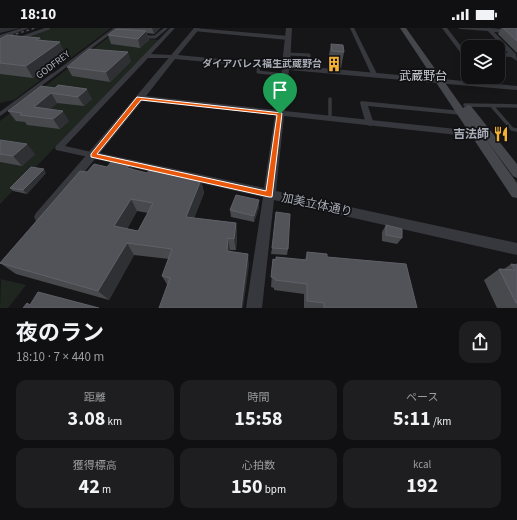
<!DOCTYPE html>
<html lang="ja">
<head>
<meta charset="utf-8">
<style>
	:root { --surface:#101012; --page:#1e1e20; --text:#f1f3f6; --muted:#9c9d9f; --line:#303032 }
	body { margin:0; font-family:"Source Sans 3","Noto Sans JP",sans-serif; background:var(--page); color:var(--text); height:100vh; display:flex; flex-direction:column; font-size:15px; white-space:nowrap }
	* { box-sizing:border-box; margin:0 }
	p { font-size:13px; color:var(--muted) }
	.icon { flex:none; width:22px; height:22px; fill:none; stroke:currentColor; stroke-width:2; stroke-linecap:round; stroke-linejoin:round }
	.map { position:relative; height:280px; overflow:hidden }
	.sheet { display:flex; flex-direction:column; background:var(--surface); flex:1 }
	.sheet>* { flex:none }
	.fabs { position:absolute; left:461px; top:12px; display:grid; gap:8px }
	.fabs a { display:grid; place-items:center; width:44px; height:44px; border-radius:8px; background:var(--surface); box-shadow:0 2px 10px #0003,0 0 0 1px var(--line); font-size:20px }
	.pin { position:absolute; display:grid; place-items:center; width:34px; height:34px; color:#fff; margin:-41px -17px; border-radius:50% 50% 50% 0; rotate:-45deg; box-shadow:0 0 4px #0007 }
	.pin .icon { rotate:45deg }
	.round { display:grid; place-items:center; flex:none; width:42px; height:42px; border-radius:12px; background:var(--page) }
	.summary { display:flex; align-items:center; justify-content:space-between; height:68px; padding:0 16px }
	h1 { font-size:22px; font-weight:700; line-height:30px }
	.stats { display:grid; grid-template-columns:repeat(3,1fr); gap:6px; height:68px; padding:4px 16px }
	.stats div { display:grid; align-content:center; border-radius:10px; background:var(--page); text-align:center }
	.stats b { font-size:20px; font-weight:700 }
	.stats small { font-size:11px; font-weight:400 }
	.stats p { font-size:11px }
	.status { display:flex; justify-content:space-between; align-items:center; height:28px; padding:0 20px; background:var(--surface); direction:ltr }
	.status svg { height:11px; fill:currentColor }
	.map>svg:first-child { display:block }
</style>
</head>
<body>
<div class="status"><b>18:10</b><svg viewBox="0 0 49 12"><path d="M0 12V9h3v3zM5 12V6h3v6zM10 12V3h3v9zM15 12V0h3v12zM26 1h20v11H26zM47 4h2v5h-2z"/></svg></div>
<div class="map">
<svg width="517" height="280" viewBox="0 0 517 280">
	<rect width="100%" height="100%" fill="#161618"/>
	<!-- green -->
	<path fill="#1e261f" d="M53,0H111L64,35L0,28V21L9,16Z
		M110,8L159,12L0,176V93Z
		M0,36L50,45L14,72L0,75Z
		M1,251L26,257L8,280H0Z"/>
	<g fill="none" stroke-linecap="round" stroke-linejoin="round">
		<!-- service-far1 -->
		<path stroke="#37383d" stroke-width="3" d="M143,9H155L166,0
			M21,10L49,0
			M287,26L309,27V42
			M259,37L258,44L285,47
			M52,48L116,0"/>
		<!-- service -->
		<path stroke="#37383d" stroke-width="3.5" d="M281,47H285
			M330,71V91
			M465,77L517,78
			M492,78L512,101L517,102
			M0,86L53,47"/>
		<!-- minor -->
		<path fill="#37383d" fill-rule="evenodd" d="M22,0H29L0,11V7Z
			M170,0H175L151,26L172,27L174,28V30H148L65,118L96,125L97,127L96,129L93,130L56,122L55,120L56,118Z
			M195,0L288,8L291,10L288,12L193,3V1Z
			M350,0H354L378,48L377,49L372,48Z
			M442,0H447L468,27V33L466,32Z
			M458,0H490L517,2V6L494,4L516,26L517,33L511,29L498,28V24L508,25L488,3L460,1Z
			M482,16L486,19H480V17Z
			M479,49H485L492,58L491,59H487Z
			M361,73L462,83L466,85L462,87L368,78L374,96L370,98L366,96L360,75Z"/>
		<!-- tertiary -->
		<path fill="#37383d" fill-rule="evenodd" d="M194,0H200L178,27L282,37L286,0H292L290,37L517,58V62L289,42L285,83L485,104L490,107L485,110L284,88L276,163L517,215V227L274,172L262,280H246L263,169L95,131L44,193L40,194L36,193L34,189L36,185L89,124ZM175,31L282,41L276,82L146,68ZM142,73L275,87L264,160L100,125Z"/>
		<!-- secondary -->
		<path fill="#45474d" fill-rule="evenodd" d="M400,0H406L463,80L468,77L471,78L517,136V150L513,148L485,110L517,155V170L512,169Z"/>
		<!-- rail -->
		<path stroke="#4a4c52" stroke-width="1.5" stroke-dasharray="3 2.5" stroke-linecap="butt" d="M0,11L35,0"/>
	</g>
	<!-- wall -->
	<path fill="#47494d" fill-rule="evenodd" d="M116,0H160L154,6L147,5L149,12L140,20L111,16L108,7L116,1Z
		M501,0H517V25L498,6Z
		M40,10L42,13L65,26L33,50L0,46V11Z
		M331,16L344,24L341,40L329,39L328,32Z
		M131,33L110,54L72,48L67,39Z
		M41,58L92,71L84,78L57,75L50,81L69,93L60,101L27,97L25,94L16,93L8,83Z
		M0,112L35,126L22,138L0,134Z
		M107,139L134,142L147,145L164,146L201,152L204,165L194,190L236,195L237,207L236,222H230V224L249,237L168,258L162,248L169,231L134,227L109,272L16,246L0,235L87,144ZM137,183L148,185L138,203L127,201Z
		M46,145L27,166L13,163L10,160Z
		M259,179L254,194L231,189L230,182Z
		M386,197L402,210L397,216L382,213V204Z
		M272,220L288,221L287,227L271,226Z
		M307,224L327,229L417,280H304V266L274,262V260L271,259L273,231L305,232Z
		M517,235V280H497L484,252L499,241H504L511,236L515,237Z"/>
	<!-- shaded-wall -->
	<path fill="#2f3033" d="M0,0H20L0,5Z
		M152,0H160L154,6Z
		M146,3L149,12L140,20L138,11Z
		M40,10L46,21L36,12Z
		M60,14L65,26L33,50L26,38Z
		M128,24L131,33L110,54L106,44Z
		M87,61L92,71L84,78L78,69Z
		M51,65L57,75L41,89L34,79Z
		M63,83L69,93L60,101L53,91Z
		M27,116L35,126L22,138L13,128Z
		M131,136L137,149L127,140Z
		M44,141L46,145L27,166L23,162Z
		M199,150L200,155L201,152L204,165L190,201L186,189Z
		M131,171L137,183L122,210L114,198Z
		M259,172V179L254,194V188Z
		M236,195L237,207L236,222L234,211Z
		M228,210L230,222L229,234L227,223Z
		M127,215L134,227L109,272L98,263Z
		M248,226L249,237L243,280H241Z"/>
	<!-- building -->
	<path fill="#525359" stroke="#5f6168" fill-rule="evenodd" d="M503,0H517V13Z
		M116,1L146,3L138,11L108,7Z
		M7,7L40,10L36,12L60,14L26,38L0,35V11Z
		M331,16L343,17L344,24L332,23Z
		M89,21L128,24L106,44L67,39Z
		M58,57L87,61L78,69L51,65L34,79L63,83L53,91L20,87L22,85L8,83L41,58L55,60Z
		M0,112L27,116L13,128L0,126Z
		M112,133L131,136L127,140L147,145L151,140L163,143L162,145L199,150L198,152H201L186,189L236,195L234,211L228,210L227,223L248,226L241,280H159L170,250L162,248L172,221L127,215L98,263L0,235L80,143L87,144L94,136L107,139ZM131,171L153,175L138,203L114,198Z
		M31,139L44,141L23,162L10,160Z
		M236,167L259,172L254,188L230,182Z
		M276,184L290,186L288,221L272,220Z
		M386,197L402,201V210L386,207Z
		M307,224L327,226V229L406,236L417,280H324V275L307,273V256L275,252V250L271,249L273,231L276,232V229L307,232Z
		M511,236L517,237V275H516L499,241L515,242Z
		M38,264L99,280H23L27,275L30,277Z"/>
	<!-- route -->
	<path fill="#ea580c" stroke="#fff" fill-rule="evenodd" d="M137,69L282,85L272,169H269L91,129V126ZM141,72L277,87L266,163L97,126Z"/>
	<!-- icons -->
	<defs>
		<g id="building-bare" transform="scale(1.2)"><path d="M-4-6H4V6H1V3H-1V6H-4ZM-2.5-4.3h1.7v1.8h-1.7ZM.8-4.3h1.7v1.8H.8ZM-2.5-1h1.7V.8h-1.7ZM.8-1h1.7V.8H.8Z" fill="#f2b134" stroke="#111113" stroke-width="2.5" paint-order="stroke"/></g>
		<g id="restaurant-bare" transform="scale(1.2)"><path d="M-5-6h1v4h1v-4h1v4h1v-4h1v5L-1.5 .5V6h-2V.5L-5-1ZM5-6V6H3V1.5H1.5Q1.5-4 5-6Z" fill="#f2b134" stroke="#111113" stroke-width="2.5" paint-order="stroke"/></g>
	</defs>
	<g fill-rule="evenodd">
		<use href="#building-bare" x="334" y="36"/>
		<use href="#restaurant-bare" x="501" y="106"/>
	</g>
	<g text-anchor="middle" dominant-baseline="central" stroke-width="3.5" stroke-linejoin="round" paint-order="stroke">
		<!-- far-poi labels -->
		<g font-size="10" font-weight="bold" fill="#a8adb8" stroke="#111113" text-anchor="end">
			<text x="322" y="36">ダイアパレス福生武蔵野台</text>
		</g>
		<!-- far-street labels -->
		<g font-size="10" fill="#a8adb8" stroke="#111113">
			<text transform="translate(53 37) rotate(-37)">GODFREY</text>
		</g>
		<!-- far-quarter labels -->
		<g font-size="12" fill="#c9ccd4" stroke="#111113">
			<text x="423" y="48">武蔵野台</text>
		</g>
		<!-- poi labels -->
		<g font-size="12" font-weight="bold" fill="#a8adb8" stroke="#111113" text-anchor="end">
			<text x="489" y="106">吉法師</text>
		</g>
		<!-- street labels -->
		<g font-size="12" fill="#a8adb8" stroke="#111113">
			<text transform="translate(317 177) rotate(12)">加美立体通り</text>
		</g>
	</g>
</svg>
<div class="fabs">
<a><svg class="icon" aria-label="layers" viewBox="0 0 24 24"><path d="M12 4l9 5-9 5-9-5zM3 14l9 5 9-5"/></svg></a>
</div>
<div class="pin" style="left:280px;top:86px;background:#1e9e55"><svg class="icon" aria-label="arrive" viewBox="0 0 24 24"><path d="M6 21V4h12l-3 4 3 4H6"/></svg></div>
</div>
<section class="sheet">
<div class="summary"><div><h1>夜のラン</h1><p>18:10 · 7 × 440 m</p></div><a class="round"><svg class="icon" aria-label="share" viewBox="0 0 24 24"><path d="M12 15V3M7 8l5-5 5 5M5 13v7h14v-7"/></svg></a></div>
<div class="stats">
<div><p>距離</p><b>3.08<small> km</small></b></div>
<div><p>時間</p><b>15:58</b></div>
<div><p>ペース</p><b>5:11<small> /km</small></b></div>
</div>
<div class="stats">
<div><p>獲得標高</p><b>42<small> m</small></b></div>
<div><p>心拍数</p><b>150<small> bpm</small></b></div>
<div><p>kcal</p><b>192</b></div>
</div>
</section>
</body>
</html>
